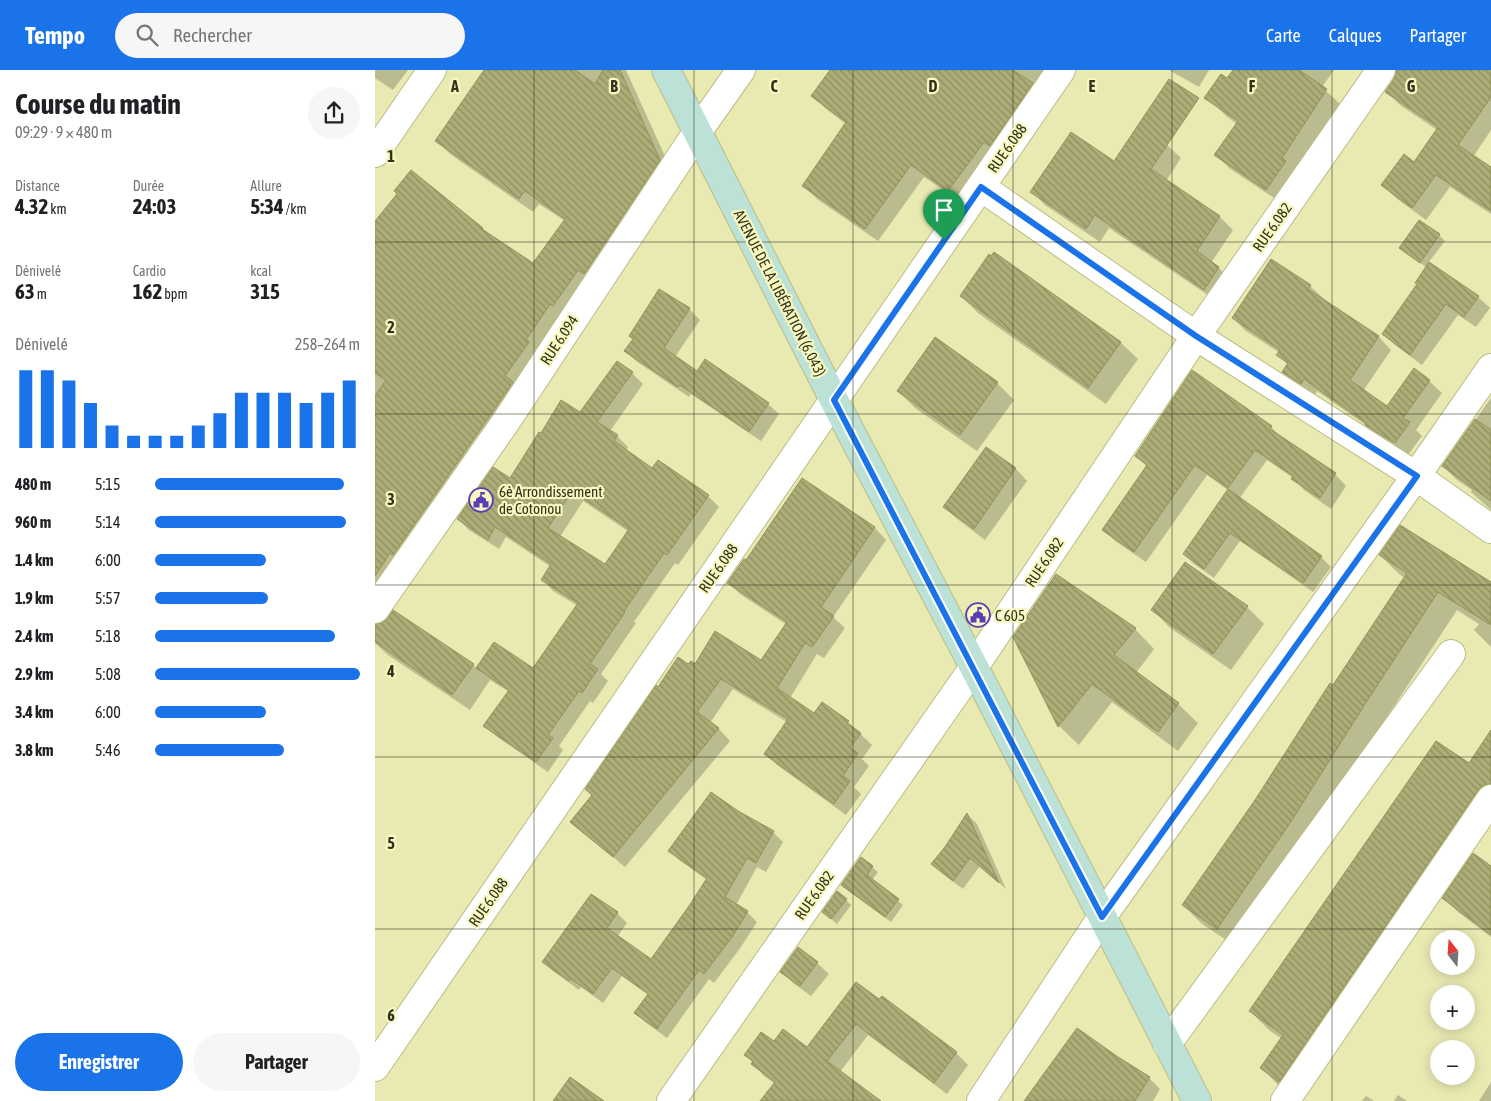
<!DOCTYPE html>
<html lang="fr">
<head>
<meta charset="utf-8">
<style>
	:root { --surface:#fff; --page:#f6f6f6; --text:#202124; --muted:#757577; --accent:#1a73e8 }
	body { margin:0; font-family:"Asap Condensed",sans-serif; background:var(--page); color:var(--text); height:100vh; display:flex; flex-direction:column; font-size:19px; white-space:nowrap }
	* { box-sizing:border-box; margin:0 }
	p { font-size:16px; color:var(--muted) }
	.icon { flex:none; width:28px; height:28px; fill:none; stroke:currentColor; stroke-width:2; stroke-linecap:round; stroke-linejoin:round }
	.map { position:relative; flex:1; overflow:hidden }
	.drawer { display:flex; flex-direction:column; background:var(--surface); width:375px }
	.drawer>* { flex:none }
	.needle { width:32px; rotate:343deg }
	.buttons { position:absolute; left:1055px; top:860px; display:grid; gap:10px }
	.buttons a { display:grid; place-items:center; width:45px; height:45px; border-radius:50%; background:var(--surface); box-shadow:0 2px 12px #0003; font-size:25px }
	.pin { position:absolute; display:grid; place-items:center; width:42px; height:42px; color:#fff; margin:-51px -21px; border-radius:50% 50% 50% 0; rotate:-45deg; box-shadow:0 0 5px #0007 }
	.pin .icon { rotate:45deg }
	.round { display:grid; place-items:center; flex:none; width:52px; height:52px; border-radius:26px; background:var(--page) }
	.headline { display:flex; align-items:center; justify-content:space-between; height:85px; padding:0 15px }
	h1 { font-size:28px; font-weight:700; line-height:38px }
	.stats { display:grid; grid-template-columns:repeat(3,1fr); gap:8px; height:85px; padding:5px 15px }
	.stats div { display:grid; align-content:center }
	.stats b { font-size:21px; font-weight:700 }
	.stats small { font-size:14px; font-weight:400 }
	.stats p { font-size:14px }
	.chart { height:140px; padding:10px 15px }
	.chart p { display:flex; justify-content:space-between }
	.chart svg { width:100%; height:90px; margin-top:5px; stroke:var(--accent); stroke-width:6 }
	.primary-button { display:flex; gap:10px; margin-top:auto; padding:10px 15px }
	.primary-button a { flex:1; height:58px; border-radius:30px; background:var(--accent); color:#fff; font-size:20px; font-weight:700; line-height:58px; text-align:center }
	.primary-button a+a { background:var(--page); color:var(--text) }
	ul { padding:0 15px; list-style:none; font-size:16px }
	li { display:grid; grid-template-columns:80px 60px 1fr; align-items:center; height:38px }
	li i { height:12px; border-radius:6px; background:var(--accent) }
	header { display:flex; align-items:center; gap:30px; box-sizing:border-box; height:70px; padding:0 25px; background:var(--accent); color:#fff }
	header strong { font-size:24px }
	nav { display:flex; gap:28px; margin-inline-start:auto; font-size:18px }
	.search { width:350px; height:45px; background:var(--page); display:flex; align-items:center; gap:12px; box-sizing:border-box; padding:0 18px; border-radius:28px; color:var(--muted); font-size:19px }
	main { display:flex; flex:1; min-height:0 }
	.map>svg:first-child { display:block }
</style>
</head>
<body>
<header>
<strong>Tempo</strong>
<div class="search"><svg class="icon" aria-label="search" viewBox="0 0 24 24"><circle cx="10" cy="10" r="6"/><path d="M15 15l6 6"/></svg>Rechercher</div>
<nav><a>Carte</a><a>Calques</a><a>Partager</a></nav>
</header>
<main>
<section class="drawer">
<div class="headline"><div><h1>Course du matin</h1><p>09:29 · 9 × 480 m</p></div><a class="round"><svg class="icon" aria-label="share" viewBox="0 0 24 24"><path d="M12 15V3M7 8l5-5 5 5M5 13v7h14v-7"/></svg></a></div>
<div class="stats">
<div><p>Distance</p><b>4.32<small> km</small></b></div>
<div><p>Durée</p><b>24:03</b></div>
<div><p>Allure</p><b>5:34<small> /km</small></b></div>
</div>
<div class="stats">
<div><p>Dénivelé</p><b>63<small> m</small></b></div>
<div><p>Cardio</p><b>162<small> bpm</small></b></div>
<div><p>kcal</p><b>315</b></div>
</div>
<div class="chart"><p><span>Dénivelé</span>258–264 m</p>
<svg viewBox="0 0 160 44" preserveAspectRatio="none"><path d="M5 44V6M15 44V6M25 44V11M35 44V22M45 44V33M55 44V38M65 44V38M75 44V38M85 44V33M95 44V27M105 44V17M115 44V17M125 44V17M135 44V22M145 44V17M155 44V11"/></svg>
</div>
<ul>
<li><b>480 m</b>5:15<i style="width:92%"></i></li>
<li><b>960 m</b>5:14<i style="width:93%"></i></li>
<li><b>1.4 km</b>6:00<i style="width:54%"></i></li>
<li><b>1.9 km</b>5:57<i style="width:55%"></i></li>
<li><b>2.4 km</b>5:18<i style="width:88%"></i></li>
<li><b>2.9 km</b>5:08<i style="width:100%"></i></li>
<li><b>3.4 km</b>6:00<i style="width:54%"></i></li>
<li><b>3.8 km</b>5:46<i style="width:63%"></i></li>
</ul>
<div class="primary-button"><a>Enregistrer</a><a>Partager</a></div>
</section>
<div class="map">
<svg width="1116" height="1031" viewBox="0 0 1116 1031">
	<defs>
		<pattern id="building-back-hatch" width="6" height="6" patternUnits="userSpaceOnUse" patternTransform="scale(1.25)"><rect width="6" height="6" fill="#acad77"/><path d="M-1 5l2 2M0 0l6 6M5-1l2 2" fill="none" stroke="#8d8d61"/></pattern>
	</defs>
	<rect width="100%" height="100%" fill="#e9eab2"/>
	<!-- shadow -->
	<path fill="#0003" fill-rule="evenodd" d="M0,0H33L18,20L0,8Z
		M111,0H251L298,104L0,519V153L23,124L36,102L124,172L158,195L190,151L164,134L158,142L75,84L62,71Z
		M457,0H671L587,133L549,107L503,171L442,129L428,115L471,54L451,39L438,26Z
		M794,0H834L824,17Z
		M860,0H959L947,17L965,34L920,101L905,132L854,98L841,85L862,54L851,46L838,33Z
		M1022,0H1116V60L1098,87L1116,99V144L1075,117L1051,150L1021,128L1007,115L1039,94L1062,60L1025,35L1012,22L1020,10Z
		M764,56L792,75L806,88L791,111L845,147L858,160L836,193L844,198L857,212L843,232L734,158L725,172L670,135L657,122L740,93Z
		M1044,152L1064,165L1070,171L1053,193L1103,227L1115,238L1101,257L1083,245L1047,295L1020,275L1009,264L1044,215L1052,198L1026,178Z
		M619,183L746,273L763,289L731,334L603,243L586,226Z
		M935,216L948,228L947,229L1004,267L1016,280L988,321L1012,338L1054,311L1067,323L1041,360L1047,366L1033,385L1004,367L995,358L942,321L939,326L921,315L908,302L913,295L903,285L905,283L871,261L858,248Z
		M314,239L325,250L300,287L322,303L393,334L404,344L386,371L316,324L314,327L261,291L250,281Z
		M242,292L257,303L268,314L235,361L242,366L253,377L251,381L277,400L333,426L344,437L303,495L300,493L259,552L261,553L226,604L233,611L218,633L215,631L184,676L188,680L173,702L121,666L110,656L134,622L115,610L95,640L13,585L0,573V562L98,595L102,599L120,574L159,600L203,536L178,521L168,510L176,497L131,467L124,479L94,460L83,449L135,409L166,365L206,343ZM208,431L254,462L230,495L185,467Z
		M622,313L639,330L602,381L540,338L523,321Z
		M1116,328V440L1096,422L1097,420L1082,410L1068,396Z
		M896,357L907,368L960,404L971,416L956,439L929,420L918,408L892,390L864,429L946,487L956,497L938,522L865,471L839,508L819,494L809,484L854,421L832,405L771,492L740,471L729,460L772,397L761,385Z
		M611,379L641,399L652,411L610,470L581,448L569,437Z
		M428,410L500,458L511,470L458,547L470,558L449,588L442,584L415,628L439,645L473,652L497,675L487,689L494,696L479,717L486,724L471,745L402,695L391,683L412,652L358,619L335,653L344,659L355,671L250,797L208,763L197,752L218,726L284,618L314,596L387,592L412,555L365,524L354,513L371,492Z
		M1005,485L1116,514V577L1099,560L1104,554L1082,540L1008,653L933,772L862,877L827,854L808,835L959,616L1030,508L1024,504Z
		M872,537L889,554L856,600L794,557L778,540Z
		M760,559L779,579L761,603L803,634L823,653L803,681L737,632L704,675L684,656L639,567Z
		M1116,662V747L905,1017L887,998L907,969L894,960L875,941L1094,695Z
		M363,742L398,762L408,772L391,802L382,797L361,835L372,842L382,852L366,877L339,913L334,909L292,968L270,952L261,943L274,925L247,906L228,933L206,917L204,920L178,901L168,892L216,825L242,843L252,853L242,867L277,891L332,810L304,790L295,781Z
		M593,745L602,754L631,819L605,796L588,819L567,803L557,794Z
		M486,788L503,802L497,810L528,835L516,852L473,820Z
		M1116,798V867L1083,842L1069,828Z
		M471,830L476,835L462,854L448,842Z
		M442,893L454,904L436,926L418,913L407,902Z
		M507,927L581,983L593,995L572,1024L493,965L465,1002L504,1031H387L400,1014L389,1006L371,985L399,973L432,979L504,931Z
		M774,1008L785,1019L778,1031H673Z
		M1116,1012V1031H1104Z
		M1023,1025L1032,1031H1019Z
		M991,1026L999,1031H987Z"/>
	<!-- building -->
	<path fill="url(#building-back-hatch)" stroke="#92925d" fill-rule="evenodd" d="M109,0H200L220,14L228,0H245L285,90L209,204L203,200L178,236L175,234L151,270L154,272L130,306L138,312L18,485L15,483L0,506V326L11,310L0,303V151L22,124L19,121L36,100L108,158L107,159L158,193L190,149L150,121L144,129L60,71Z
		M455,0H638L658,13L615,76L609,72L573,121L536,95L490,159L427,116L471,52L436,26Z
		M858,0H924L952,19L907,88L911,91L891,120L839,85L863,51L829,28L846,4L852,8Z
		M1021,0H1116V27L1083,75L1116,97V141L1061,105L1037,138L1006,115L1029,84L1039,92L1063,57L1010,22L1019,9Z
		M794,9L824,28L776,99L845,146L822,181L844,197L829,220L720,145L711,159L655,122L696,62L739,91Z
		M1044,150L1065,164L1045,193L1024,178Z
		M619,182L746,272L713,318L585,226L614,184L616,186Z
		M896,189L936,215L933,219L1004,266L975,310L1012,336L1039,298L1055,310L1028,348L1035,352L1020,373L990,355L991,353L929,309L926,314L907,302L913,293L901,285L905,280L857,248Z
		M1054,192L1104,226L1089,247L1071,234L1035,285L1007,264L1042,214L1040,213Z
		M284,219L315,238L289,278L322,301L330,289L394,333L374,362L305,315L303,317L249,281L258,269L254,266Z
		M560,267L623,312L585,365L522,321Z
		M242,291L258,302L222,352L243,365L239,371L277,398L283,390L334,425L292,485L289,483L249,541L250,542L215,594L223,599L207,623L204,621L173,665L178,668L161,692L108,656L134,620L101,598L119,572L158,598L203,533L166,510L176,494L120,457L113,470L82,449L118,397L135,408L164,362L166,363L186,330L205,342ZM197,421L254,459L230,494L173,458Z
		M817,300L897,356L895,359L961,403L945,428L916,409L918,406L880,380L853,418L820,395L759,482L727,460L772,395L760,386Z
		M1100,349L1116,360V431L1067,396Z
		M611,377L641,398L599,459L568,437Z
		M427,408L500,457L446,537L459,546L437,577L430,573L402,618L439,643L447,632L474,651L472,653L486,663L475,678L483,683L468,706L475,711L459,734L389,684L413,649L346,609L322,642L344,658L238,787L195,752L217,725L210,719L281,615L283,617L303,587L313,594L316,591L320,594L340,561L386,590L412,552L352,513L369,489L371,490Z
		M853,419L947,486L928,513L855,463L829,499L808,484Z
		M1025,455L1116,512V555L1063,522L990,634L915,753L842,859L807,835L880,730L955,613L958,615L1032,503L1004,485Z
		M810,492L873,536L838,584L776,540Z
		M681,504L761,558L739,585L804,633L783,662L717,614L683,657L638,567Z
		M18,540L99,594L77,625L0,572V554L7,553L13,548Z
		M1116,660V714L1109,715L1103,720L904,1012L885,998L908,965L874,941L1061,671L1094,693Z
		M336,722L363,741L399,761L381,793L372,788L350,827L373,841L357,867L329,904L324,900L282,959L259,943L273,924L237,898L218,924L196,909L194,911L167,892L216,824L243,842L232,858L276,889L314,836L332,808L293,781Z
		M592,743L624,813L595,788L578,811L556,794L570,777Z
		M1098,783L1116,796V865L1067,828Z
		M486,787L498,796L492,805L524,829L510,847L466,815Z
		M462,821L472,829L456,849L447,842Z
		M423,877L443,892L425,916L405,902Z
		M481,912L504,929L507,926L582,982L559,1013L481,954L452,991L506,1031H385L400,1012L376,994L378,991L369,985L386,962L399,971L408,959L432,977Z
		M702,958L743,987L775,1007L760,1031H649Z
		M195,1007L229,1031H178Z"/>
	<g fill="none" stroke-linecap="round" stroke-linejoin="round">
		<!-- street casing -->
		<g stroke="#bcbd86" stroke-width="30">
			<path id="street" d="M0,83L57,0
				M606,117L821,266L1041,406L1116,459
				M0,539L132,350L323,61L366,0
				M792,974L1076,584
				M0,997L686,0
				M296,1031L599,597L821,266L1006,0
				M606,1031L727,847L1041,406L1116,298
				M910,1031L1116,729"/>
		</g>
		<!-- secondary casing -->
		<g stroke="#bcbd86" stroke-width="30">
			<path id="secondary" d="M291,0L459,330L599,597L822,1031"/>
		</g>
		<!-- street -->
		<use href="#street" stroke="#fff" stroke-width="28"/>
		<!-- secondary -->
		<use href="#secondary" stroke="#bce2d7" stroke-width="28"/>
	</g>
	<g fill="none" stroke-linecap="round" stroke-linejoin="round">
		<!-- route casing -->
		<g stroke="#fff" stroke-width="10">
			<path id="route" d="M606,117L821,266L1042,406L727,847L459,330Z"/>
		</g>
		<!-- route -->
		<use href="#route" stroke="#1a73e8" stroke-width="6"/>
	</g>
	<!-- grid -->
	<path fill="none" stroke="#32321c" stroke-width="1" stroke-opacity="0.55" d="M159,0V1031M319,0V1031M478,0V1031M638,0V1031M797,0V1031M957,0V1031M0,172H1116M0,344H1116M0,515H1116M0,687H1116M0,859H1116"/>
	<!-- icons -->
	<defs>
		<g id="civic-ring" transform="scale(1.25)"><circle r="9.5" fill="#f7f8bf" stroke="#5a3db5" stroke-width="1.5"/><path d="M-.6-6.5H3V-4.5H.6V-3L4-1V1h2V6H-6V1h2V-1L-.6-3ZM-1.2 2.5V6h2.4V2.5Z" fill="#5a3db5"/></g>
	</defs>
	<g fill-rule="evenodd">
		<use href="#civic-ring" x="106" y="430"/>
		<use href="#civic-ring" x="603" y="545"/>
	</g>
	<g text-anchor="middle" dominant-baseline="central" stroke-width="4.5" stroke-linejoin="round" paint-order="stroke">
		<!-- street labels -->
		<g font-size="15" fill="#32321c" stroke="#f7f8bf">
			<text transform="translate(632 78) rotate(-55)">RUE 6.088</text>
			<text transform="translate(897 157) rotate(-55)">RUE 6.082</text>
			<text transform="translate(405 223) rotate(63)">AVENUE DE LA LIBÉRATION (6.043)</text>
			<text transform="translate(184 270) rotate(-57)">RUE 6.094</text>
			<text transform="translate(669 492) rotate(-56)">RUE 6.082</text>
			<text transform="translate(343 498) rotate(-55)">RUE 6.088</text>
			<text transform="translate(439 825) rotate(-55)">RUE 6.082</text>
			<text transform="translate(113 832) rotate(-55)">RUE 6.088</text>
		</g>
		<!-- poi labels -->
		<g font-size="15" fill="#32321c" stroke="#f7f8bf" text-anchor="start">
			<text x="124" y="421">6è Arrondissement<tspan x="124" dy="17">de Cotonou</tspan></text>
			<text x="620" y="545">C 605</text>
		</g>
	</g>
	<g font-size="16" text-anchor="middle" font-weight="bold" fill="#32321c" stroke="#f7f8bf" stroke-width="4.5" stroke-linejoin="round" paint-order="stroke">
		<text x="80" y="22">A</text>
		<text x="239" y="22">B</text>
		<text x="399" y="22">C</text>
		<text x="558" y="22">D</text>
		<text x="717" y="22">E</text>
		<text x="877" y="22">F</text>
		<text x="1036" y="22">G</text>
		<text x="16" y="92">1</text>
		<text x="16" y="263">2</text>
		<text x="16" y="435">3</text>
		<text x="16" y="607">4</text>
		<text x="16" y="779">5</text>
		<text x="16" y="951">6</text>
	</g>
</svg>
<div class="buttons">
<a><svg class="needle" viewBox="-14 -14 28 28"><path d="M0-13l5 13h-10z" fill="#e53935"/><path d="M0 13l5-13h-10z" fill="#757577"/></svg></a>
<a>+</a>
<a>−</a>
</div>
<div class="pin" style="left:569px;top:170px;background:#1e9e55"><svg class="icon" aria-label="arrive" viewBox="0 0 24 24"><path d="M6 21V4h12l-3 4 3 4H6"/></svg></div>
</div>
</main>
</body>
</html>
